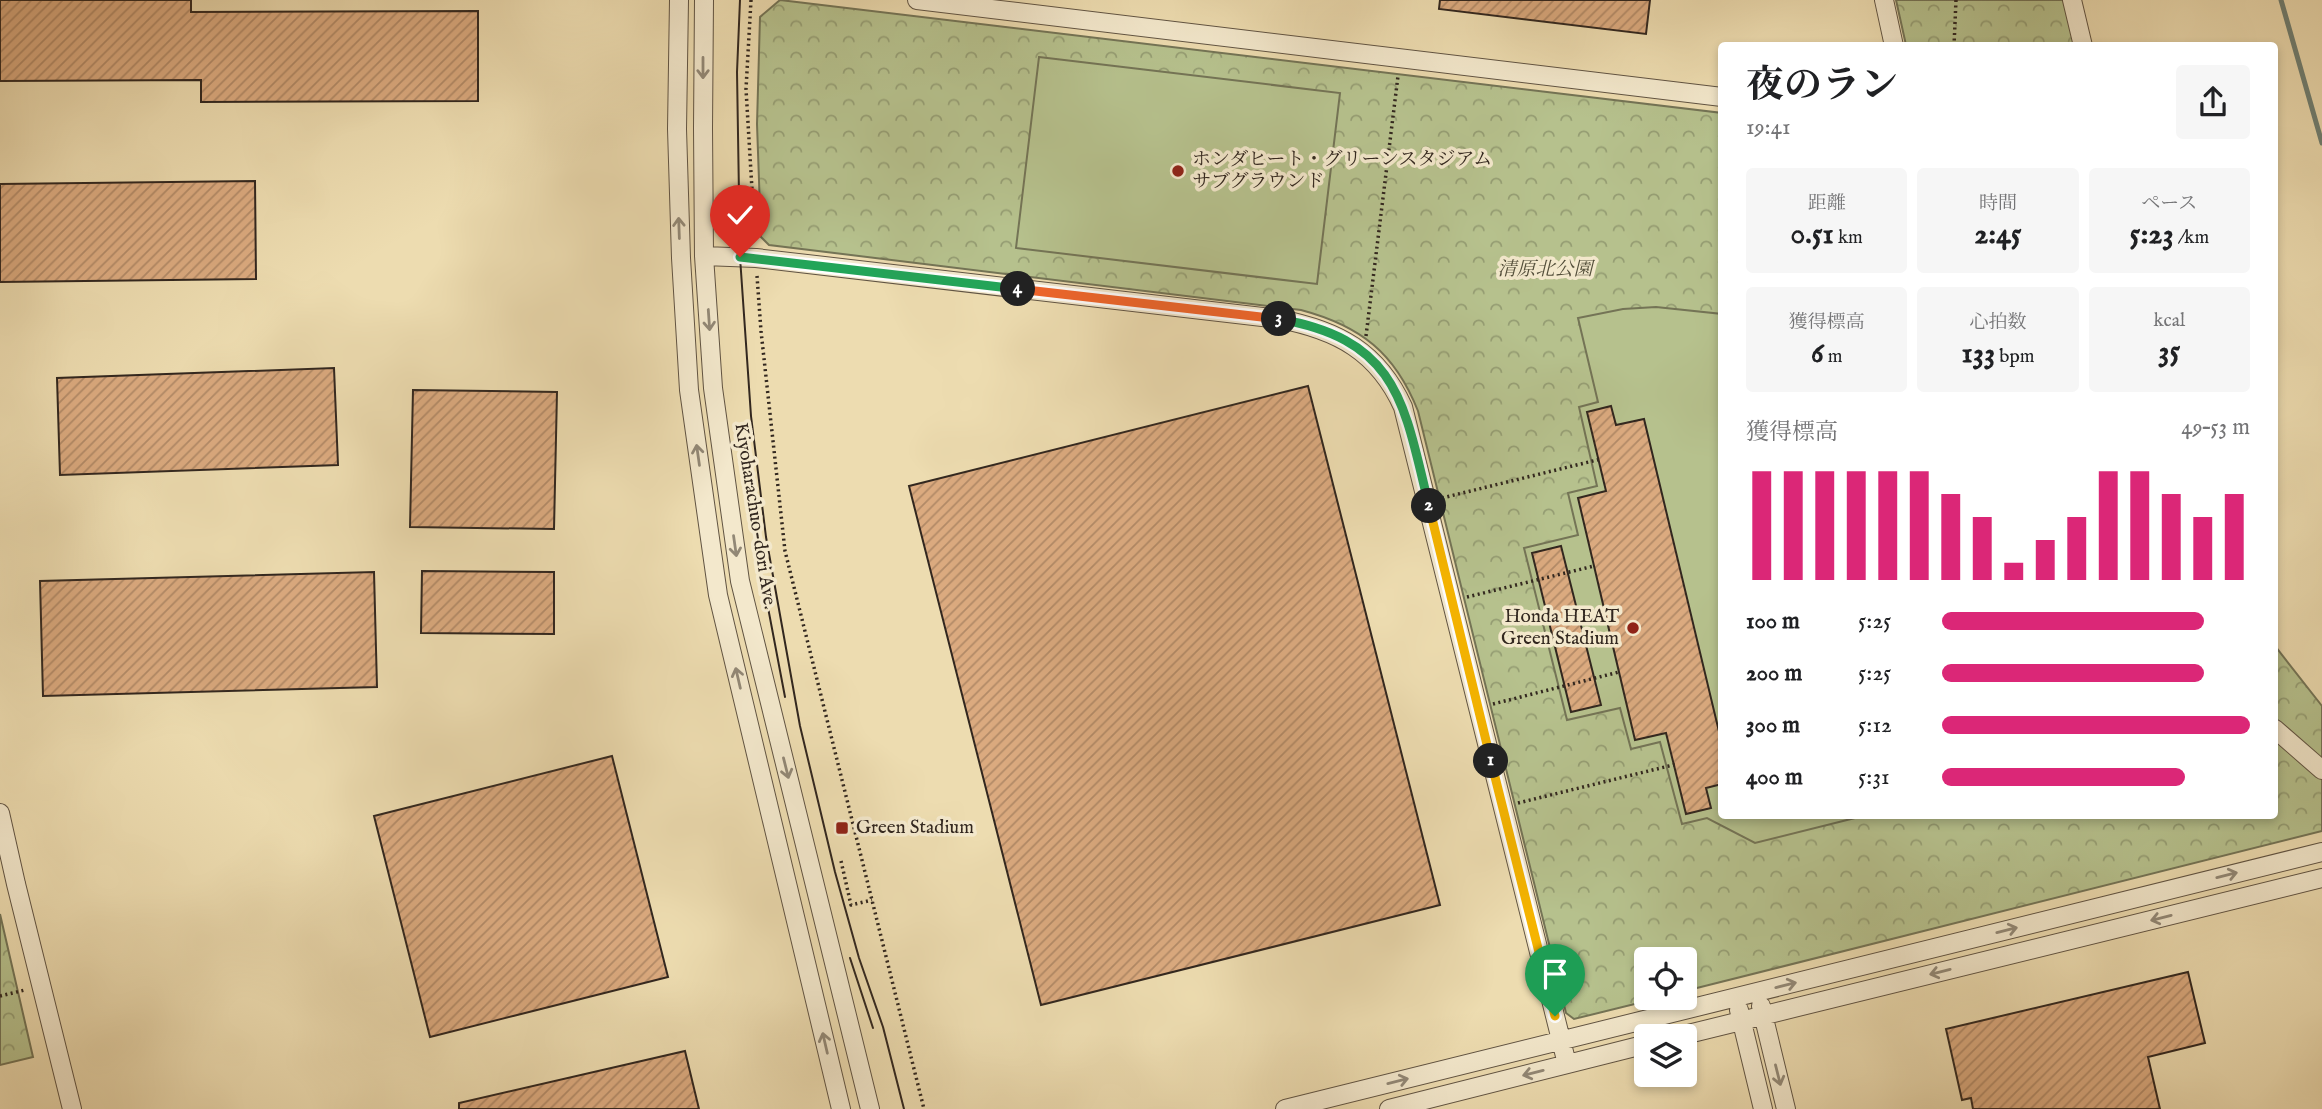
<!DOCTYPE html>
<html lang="ja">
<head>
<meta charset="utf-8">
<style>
	:root { --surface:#fff; --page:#f6f6f6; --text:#202124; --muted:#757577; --accent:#db2777 }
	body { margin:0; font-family:"IM FELL English","Noto Serif JP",serif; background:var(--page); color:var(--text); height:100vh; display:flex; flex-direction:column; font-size:26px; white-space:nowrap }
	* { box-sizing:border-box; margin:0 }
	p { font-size:23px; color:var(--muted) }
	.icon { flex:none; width:38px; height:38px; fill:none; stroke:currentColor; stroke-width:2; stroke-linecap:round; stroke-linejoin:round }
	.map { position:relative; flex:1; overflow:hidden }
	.side { position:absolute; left:1718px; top:42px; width:560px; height:777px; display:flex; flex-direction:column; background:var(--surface); border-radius:7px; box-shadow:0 4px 10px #0003 }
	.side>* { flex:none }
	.tools { position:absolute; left:1634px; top:947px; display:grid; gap:14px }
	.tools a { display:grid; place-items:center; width:63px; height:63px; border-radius:7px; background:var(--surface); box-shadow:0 4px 10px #0003; font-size:35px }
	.pin { position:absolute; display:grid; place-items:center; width:60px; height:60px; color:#fff; margin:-72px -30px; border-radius:50% 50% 50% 0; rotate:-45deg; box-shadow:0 0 7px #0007 }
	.pin .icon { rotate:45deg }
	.km { position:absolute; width:35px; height:35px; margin:-18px; border-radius:50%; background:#222; color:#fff; font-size:19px; line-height:35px; text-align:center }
	.round { display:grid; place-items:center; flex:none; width:74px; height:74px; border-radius:7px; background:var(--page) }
	.head { display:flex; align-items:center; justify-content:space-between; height:119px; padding:0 28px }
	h1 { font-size:38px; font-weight:700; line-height:52px }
	.stats { display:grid; grid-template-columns:repeat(3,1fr); gap:10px; height:119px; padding:7px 28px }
	.stats div { display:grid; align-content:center; border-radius:7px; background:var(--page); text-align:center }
	.stats b { font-size:30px; font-weight:700 }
	.stats small { font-size:19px; font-weight:400 }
	.stats p { font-size:19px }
	.chart { height:196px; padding:14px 28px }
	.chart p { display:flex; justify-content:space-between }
	.chart svg { width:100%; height:126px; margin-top:7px; stroke:var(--accent); stroke-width:6 }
	ul { padding:0 28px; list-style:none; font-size:23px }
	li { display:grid; grid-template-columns:112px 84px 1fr; align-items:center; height:52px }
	li i { height:18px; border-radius:9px; background:var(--accent) }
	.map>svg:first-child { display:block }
</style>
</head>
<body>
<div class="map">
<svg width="2322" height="1109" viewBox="0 0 2322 1109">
	<defs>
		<pattern id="park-crowns" width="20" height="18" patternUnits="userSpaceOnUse" patternTransform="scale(1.75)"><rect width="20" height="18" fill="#b6c18d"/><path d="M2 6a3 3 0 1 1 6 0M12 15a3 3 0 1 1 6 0" fill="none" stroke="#959d73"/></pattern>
		<pattern id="building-hatch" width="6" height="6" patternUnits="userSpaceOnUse" patternTransform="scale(1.75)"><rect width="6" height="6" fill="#dbaa7f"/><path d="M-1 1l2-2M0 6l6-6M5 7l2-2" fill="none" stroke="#b28a67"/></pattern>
	</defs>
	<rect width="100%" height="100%" fill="#eddcb0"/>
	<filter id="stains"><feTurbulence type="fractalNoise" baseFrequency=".00286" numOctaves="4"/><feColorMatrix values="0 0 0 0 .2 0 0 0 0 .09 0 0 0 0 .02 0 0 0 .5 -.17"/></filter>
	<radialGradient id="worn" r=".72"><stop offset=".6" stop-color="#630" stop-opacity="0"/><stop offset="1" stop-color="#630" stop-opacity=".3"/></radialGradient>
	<!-- park -->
	<path fill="url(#park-crowns)" stroke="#747456" stroke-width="2" d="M780,0L1722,113V816H2275V646L2322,706V831L1685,991V959H1647V998H1659L1574,1019L1566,1013L1418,411C1395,353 1361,326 1301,310L769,245L761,237L757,124L760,17Z
		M1896,0H2069L2078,45H1906Z
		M0,914L33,1057L0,1065Z"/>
	<!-- garden -->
	<path fill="#b6c18d" stroke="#747456" stroke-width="2" d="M1039,57L1340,93L1317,284L1016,248Z
		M1656,307L1722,314V816H1863L1755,843L1707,818L1682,824L1660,742L1631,749L1620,708L1567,720L1524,548L1578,535L1568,493L1597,486L1579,407L1598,402L1578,318L1623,309Z"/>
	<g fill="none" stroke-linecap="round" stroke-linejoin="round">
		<!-- stream -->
		<path stroke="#708074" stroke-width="5" d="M2281,0L2322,143"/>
	</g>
	<!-- building -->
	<path fill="url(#building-hatch)" stroke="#32271f" stroke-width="2" d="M0,0H191V12L478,11V101L201,102V80L0,81Z
		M1440,0H1650L1646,34L1439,9Z
		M255,181L256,279L0,282V184Z
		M334,368L338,465L60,475L57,378Z
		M1308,386L1440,905L1041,1005L909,486Z
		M413,390L557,392L554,529L410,527Z
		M1611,406L1616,425L1644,419L1722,744V784L1706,788L1711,808L1686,814L1666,733L1635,740L1578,498L1606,491L1587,412Z
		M1561,546L1601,705L1571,712L1532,553Z
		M422,571L554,572V634L421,633Z
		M374,572L377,687L43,696L40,581Z
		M612,756L668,977L430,1037L374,816Z
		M2188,972L2205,1043L2148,1057L2160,1109H1973L1971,1098L1962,1100L1946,1029Z
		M685,1051L699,1109H459V1103Z"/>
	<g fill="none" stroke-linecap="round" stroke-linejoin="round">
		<!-- minor casing -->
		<g stroke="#615443" stroke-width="20">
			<path id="minor" d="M679,0L677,129L681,258L689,390L718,595L841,1109
				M704,0L703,128L704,256L713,388L740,581L870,1109
				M917,0L1722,97
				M1884,0L1894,46
				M2072,0L2083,46
				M704,256L756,258L1279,319C1338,330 1378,352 1403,407L1567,1064
				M2275,729L2322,770
				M0,813L16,884L72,1109
				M1761,1006L1786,1109
				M1739,1010L1763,1109
				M1680,1036L2322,878
				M1285,1109L2322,852
				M1389,1109L1647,1044"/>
		</g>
		<!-- path -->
		<path stroke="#32271f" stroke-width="3.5" stroke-dasharray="2 3.5" stroke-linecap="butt" d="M751,0L746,89L755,240
			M1954,46L1956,0
			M757,276L761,331L785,551L924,1109
			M1366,336L1398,76
			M1442,498L1601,459
			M1467,597L1594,566
			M1493,704L1619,672
			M1518,803L1677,764
			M841,861L851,905L872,900
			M0,996L25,990"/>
		<!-- minor -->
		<use href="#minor" stroke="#f3e8cc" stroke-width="18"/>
		<!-- tram -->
		<path stroke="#32271f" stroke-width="2" d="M740,0L737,72L740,257L751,416L766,537L800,726L835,872L859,958L883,1027L904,1109
			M762,576L785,697
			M850,958L873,1028"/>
	</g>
	<!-- one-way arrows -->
	<defs><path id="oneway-shaft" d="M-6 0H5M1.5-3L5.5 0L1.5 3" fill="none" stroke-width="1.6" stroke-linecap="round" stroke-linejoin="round" transform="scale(1.75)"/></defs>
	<g stroke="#928876">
		<use href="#oneway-shaft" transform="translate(703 68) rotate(90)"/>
		<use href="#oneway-shaft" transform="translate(679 228) rotate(-92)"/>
		<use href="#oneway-shaft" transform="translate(709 320) rotate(86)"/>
		<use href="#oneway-shaft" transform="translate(698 455) rotate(-98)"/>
		<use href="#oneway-shaft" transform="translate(735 546) rotate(82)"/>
		<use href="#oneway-shaft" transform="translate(738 678) rotate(-103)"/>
		<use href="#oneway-shaft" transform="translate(786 768) rotate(76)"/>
		<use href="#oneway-shaft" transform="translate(2227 875) rotate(-14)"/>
		<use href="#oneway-shaft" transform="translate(2161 918) rotate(166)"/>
		<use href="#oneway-shaft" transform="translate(2007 930) rotate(-14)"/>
		<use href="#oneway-shaft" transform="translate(1940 972) rotate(166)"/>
		<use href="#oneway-shaft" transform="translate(1786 985) rotate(-14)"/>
		<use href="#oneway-shaft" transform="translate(825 1043) rotate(-103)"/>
		<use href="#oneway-shaft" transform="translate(1533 1073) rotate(166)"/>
		<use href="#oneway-shaft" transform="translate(1778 1075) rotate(76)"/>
		<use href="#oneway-shaft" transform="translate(1398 1081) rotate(-14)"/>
	</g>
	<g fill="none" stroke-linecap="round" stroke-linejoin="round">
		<!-- split-1 casing -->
		<g stroke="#fff" stroke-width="14">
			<path id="split-1" d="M1491,761L1555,1016"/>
		</g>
		<!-- split-2 casing -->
		<g stroke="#fff" stroke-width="14">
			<path id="split-2" d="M1429,506L1491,761"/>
		</g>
		<!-- split-3 casing -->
		<g stroke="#fff" stroke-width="14">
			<path id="split-3" d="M1279,319C1399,340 1404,404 1429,506"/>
		</g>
		<!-- split-4 casing -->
		<g stroke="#fff" stroke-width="14">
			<path id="split-4" d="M1018,289L1279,319"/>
		</g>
		<!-- split-5 casing -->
		<g stroke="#fff" stroke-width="14">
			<path id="split-5" d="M740,257L1018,289"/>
		</g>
		<!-- split-1 -->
		<use href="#split-1" stroke="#f5b400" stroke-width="9"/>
		<!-- split-2 -->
		<use href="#split-2" stroke="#f5b400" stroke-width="9"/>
		<!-- split-3 -->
		<use href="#split-3" stroke="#22a559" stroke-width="9"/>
		<!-- split-4 -->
		<use href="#split-4" stroke="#f0652b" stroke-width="9"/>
		<!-- split-5 -->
		<use href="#split-5" stroke="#22a559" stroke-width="9"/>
	</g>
	<!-- markers -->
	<g fill="#8f2418" stroke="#f3e8cc" stroke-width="2.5">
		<circle cx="1178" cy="171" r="7"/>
		<circle cx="1633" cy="628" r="7"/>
		<rect x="835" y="821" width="14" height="14" rx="3.5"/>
	</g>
	<g text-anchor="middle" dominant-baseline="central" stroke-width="7" stroke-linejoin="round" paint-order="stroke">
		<!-- poi labels -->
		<g font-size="19" fill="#32271f" stroke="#f3e8cc" text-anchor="start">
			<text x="1192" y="160">ホンダヒート・グリーンスタジアム<tspan x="1192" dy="22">サブグラウンド</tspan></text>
			<text x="1619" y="617" text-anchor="end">Honda HEAT<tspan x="1619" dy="22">Green Stadium</tspan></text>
			<text x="856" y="828">Green Stadium</text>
		</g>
		<!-- park labels -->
		<g font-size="19" font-style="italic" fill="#534e3a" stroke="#f3e8cc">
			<text x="1545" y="270">清原北公園</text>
		</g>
		<!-- street labels -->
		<g font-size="19" fill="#32271f" stroke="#f3e8cc">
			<text transform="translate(755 516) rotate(81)">Kiyoharachuo-dori Ave.</text>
		</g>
	</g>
	<rect width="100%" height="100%" filter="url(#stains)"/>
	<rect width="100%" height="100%" fill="url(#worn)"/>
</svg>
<div class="tools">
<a><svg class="icon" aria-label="locate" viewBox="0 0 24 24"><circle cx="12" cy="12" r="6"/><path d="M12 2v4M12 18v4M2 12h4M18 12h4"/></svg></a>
<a><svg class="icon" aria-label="layers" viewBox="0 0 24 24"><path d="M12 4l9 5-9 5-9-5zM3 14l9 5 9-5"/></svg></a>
</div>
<div class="pin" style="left:1555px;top:1016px;background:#1e9e55"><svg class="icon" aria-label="arrive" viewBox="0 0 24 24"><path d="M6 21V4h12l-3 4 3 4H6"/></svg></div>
<div class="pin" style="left:740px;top:257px;background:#d93025"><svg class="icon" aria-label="check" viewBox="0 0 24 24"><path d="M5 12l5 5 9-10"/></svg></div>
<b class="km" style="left:1491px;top:761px">1</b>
<b class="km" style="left:1429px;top:506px">2</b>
<b class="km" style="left:1279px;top:319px">3</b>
<b class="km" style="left:1018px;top:289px">4</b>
<section class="side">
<div class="head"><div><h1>夜のラン</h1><p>19:41</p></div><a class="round"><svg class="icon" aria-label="share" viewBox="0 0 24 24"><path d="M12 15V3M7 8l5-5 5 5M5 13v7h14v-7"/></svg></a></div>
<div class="stats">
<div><p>距離</p><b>0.51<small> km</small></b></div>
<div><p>時間</p><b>2:45</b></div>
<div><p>ペース</p><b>5:23<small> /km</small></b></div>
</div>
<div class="stats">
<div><p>獲得標高</p><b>6<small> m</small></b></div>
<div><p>心拍数</p><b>133<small> bpm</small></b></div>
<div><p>kcal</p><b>35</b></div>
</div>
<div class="chart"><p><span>獲得標高</span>49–53 m</p>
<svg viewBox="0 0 160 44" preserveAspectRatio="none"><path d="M5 44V6M15 44V6M25 44V6M35 44V6M45 44V6M55 44V6M65 44V14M75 44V22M85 44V38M95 44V30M105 44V22M115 44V6M125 44V6M135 44V14M145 44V22M155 44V14"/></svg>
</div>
<ul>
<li><b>100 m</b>5:25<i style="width:85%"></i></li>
<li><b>200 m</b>5:25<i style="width:85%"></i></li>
<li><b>300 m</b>5:12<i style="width:100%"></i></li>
<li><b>400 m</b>5:31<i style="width:79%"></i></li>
</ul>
</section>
</div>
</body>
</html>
